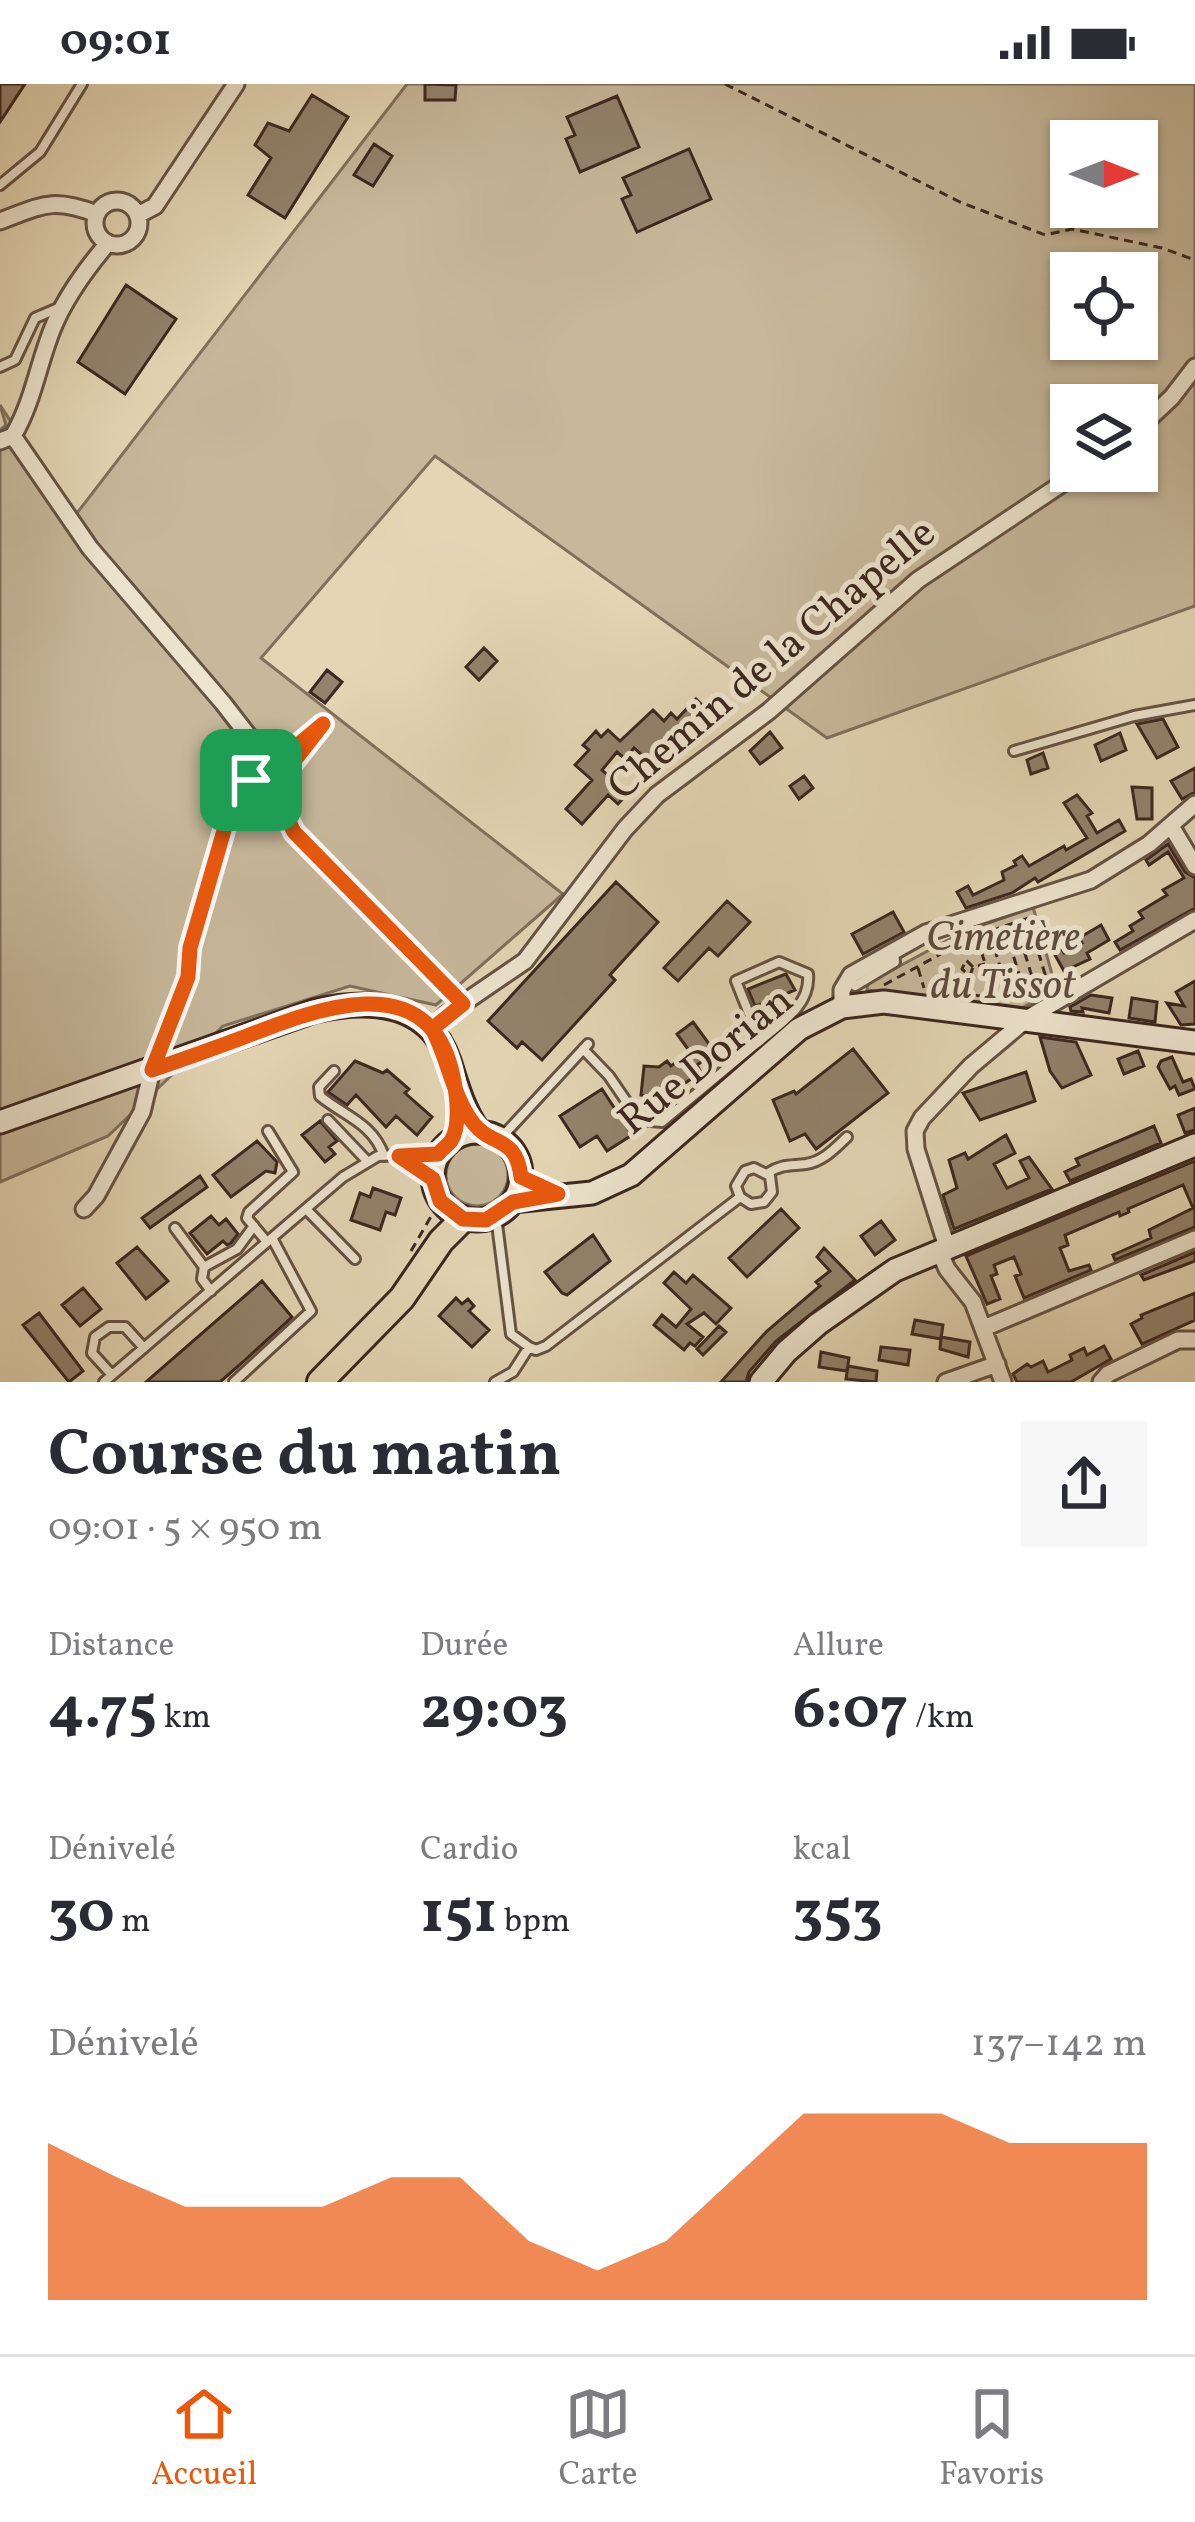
<!DOCTYPE html>
<html lang="fr">
<head>
<meta charset="utf-8">
<style>
	:root { --surface:#fff; --page:#f7f7f7; --text:#2b2b33; --muted:#7c7c81; --line:#e1e1e2; --accent:#ea580c }
	body { margin:0; font-family:Vollkorn,serif; background:var(--page); color:var(--text); height:100vh; display:flex; flex-direction:column; font-size:45px; white-space:nowrap }
	* { box-sizing:border-box; margin:0 }
	p { font-size:39px; color:var(--muted) }
	.icon { flex:none; width:66px; height:66px; fill:none; stroke:currentColor; stroke-width:2; stroke-linecap:round; stroke-linejoin:round }
	.map { position:relative; height:1298px; overflow:hidden }
	.details { display:flex; flex-direction:column; background:var(--surface); flex:1 }
	.details>* { flex:none }
	.needle { width:78px; rotate:90deg }
	.fabs { position:absolute; left:1050px; top:36px; display:grid; gap:24px }
	.fabs a { display:grid; place-items:center; width:108px; height:108px; border-radius:0px; background:var(--surface); box-shadow:0 3px 9px #0004; font-size:60px }
	.pin { position:absolute; display:grid; place-items:center; width:102px; height:102px; color:#fff; margin:-51px; border-radius:24px; box-shadow:0 6px 18px #0006 }
	.round { display:grid; place-items:center; flex:none; width:126px; height:126px; border-radius:0px; background:var(--page) }
	.summary { display:flex; align-items:center; justify-content:space-between; height:204px; padding:0 48px }
	h1 { font-size:66px; font-weight:700; line-height:90px }
	.figures { display:grid; grid-template-columns:repeat(3,1fr); gap:18px; height:204px; padding:12px 48px }
	.figures div { display:grid; align-content:center }
	.figures b { font-size:60px; font-weight:700 }
	.figures small { font-size:33px; font-weight:400 }
	.figures p { font-size:33px }
	.chart { height:336px; padding:24px 48px }
	.chart p { display:flex; justify-content:space-between }
	.chart svg { width:100%; height:216px; margin-top:12px; fill:var(--accent); opacity:.7 }
	.status { display:flex; justify-content:space-between; align-items:center; height:84px; padding:0 60px; background:var(--surface); direction:ltr }
	.status svg { height:33px; fill:currentColor }
	.dock { display:flex; justify-content:space-around; align-items:center; height:168px; border-top:3px solid var(--line); background:var(--surface); font-size:33px; color:var(--muted) }
	.dock a { display:grid; justify-items:center; gap:6px }
	.dock .selected { color:var(--accent) }
	.map>svg:first-child { display:block }
</style>
</head>
<body>
<div class="status"><b>09:01</b><svg viewBox="0 0 49 12"><path d="M0 12V9h3v3zM5 12V6h3v6zM10 12V3h3v9zM15 12V0h3v12zM26 1h20v11H26zM47 4h2v5h-2z"/></svg></div>
<div class="map">
<svg width="1195" height="1298" viewBox="0 0 1195 1298">
	<rect width="100%" height="100%" fill="#e4d6b4"/>
	<filter id="stains"><feTurbulence type="fractalNoise" baseFrequency=".00167" numOctaves="4"/><feColorMatrix values="0 0 0 0 .2 0 0 0 0 .09 0 0 0 0 .02 0 0 0 .5 -.17"/></filter>
	<radialGradient id="worn" r=".72"><stop offset=".6" stop-color="#630" stop-opacity="0"/><stop offset="1" stop-color="#630" stop-opacity=".3"/></radialGradient>
	<!-- green -->
	<path fill="#c7b89b" stroke="#81705d" stroke-width="3" fill-rule="evenodd" d="M407,0H1195V522L827,654L435,372L261,574L563,810L436,921L350,902L223,942L108,1052L0,1098V346L6,341L0,321L74,433ZM1071,57H1137V123H1071ZM1071,189H1137V255H1071ZM1071,321H1137V387H1071Z
		M1033,823L1056,904L1022,924L867,906L868,899L963,848Z
		M446 1091a31 31 0 1 1 62 0a31 31 0 1 1-62 0Z"/>
	<!-- building -->
	<path fill="#93826c" stroke="#3b271f" stroke-width="3" d="M0,0H25L0,38Z
		M425,0L456,1L455,16H425Z
		M312,11L348,33L285,134L248,111L271,74L255,61L268,39L289,47Z
		M617,12L639,63L580,88L566,55L575,51L567,33Z
		M374,60L392,72L373,102L354,91Z
		M689,65L711,115L637,148L622,115L631,111L623,94Z
		M126,201L176,235L125,310L78,278Z
		M484,564L497,577L479,596L466,583Z
		M327,586L342,598L325,619L310,608Z
		M696,615L708,627L653,681L634,664L625,675L617,668L602,686L628,709L618,720L608,711L582,740L566,725L592,696L575,681L589,666L583,661L596,647L601,653L608,646L620,657L653,626L664,637L671,629L677,635Z
		M1163,635L1178,663L1157,674L1137,640Z
		M770,648L782,664L760,680L750,667Z
		M1120,649L1126,666L1101,677L1095,661Z
		M1043,669L1048,684L1031,690L1027,676Z
		M1195,684V708L1182,715L1171,697Z
		M804,692L813,704L799,715L790,702Z
		M1132,703L1152,704V735H1137Z
		M1077,711L1092,729L1087,732L1097,749L1119,736L1125,747L1038,798L1035,794L1012,809L966,824L957,808L968,802L973,811L1004,796L1002,788L1016,781L1014,777L1022,772L1029,782L1064,762L1066,766L1087,754L1064,719Z
		M1168,760L1185,788L1195,794V824L1120,866L1115,858L1133,847L1130,842L1143,834L1139,828L1167,811L1163,806L1184,794L1168,768L1149,781L1146,776Z
		M616,798L658,838L610,891L615,896L542,976L522,958L517,964L488,937Z
		M727,817L750,838L718,872L709,864L678,897L664,884Z
		M893,828L904,848L863,870L852,850Z
		M1101,841L1109,856L1087,869L1090,875L1064,887L1046,855L1052,852L1064,869L1082,859L1079,854Z
		M786,890L795,906L778,913L782,922L765,929L761,920L755,922L748,905Z
		M1195,897V940L1181,941L1167,919L1184,922L1176,908Z
		M1091,911L1112,914L1109,929L1082,924L1083,928L1071,927L1070,923Z
		M1132,914L1157,918L1155,938L1129,934Z
		M693,938L715,968L697,981L701,988L678,1004L681,1008L669,1017L641,1011L644,982L659,983L667,977L671,982L690,968L677,950Z
		M1040,953L1076,958L1091,991L1062,1004L1050,987Z
		M853,965L888,1009L816,1065L805,1050L790,1057L773,1016L794,1007L796,1010Z
		M1138,967L1144,982L1124,990L1118,975Z
		M1172,973L1183,998L1191,995L1195,1005L1179,1011L1175,1002L1170,1005L1158,983L1161,977Z
		M355,977L383,989L387,986L409,1005L405,1009L432,1033L417,1051L396,1032L386,1043L356,1011L347,1021L328,1008Z
		M1026,988L1035,1017L980,1036L963,1009Z
		M602,1005L632,1051L607,1067L597,1052L580,1063L560,1032Z
		M1195,1024V1046L1185,1049L1178,1031Z
		M320,1037L337,1057L329,1063L335,1070L325,1078L302,1051Z
		M1154,1042L1161,1059L1070,1097L1065,1088L1079,1081L1076,1075Z
		M1006,1051L1015,1069L994,1080L1007,1104L1029,1094L1020,1077L1029,1073L1052,1105L954,1145L943,1111L957,1104L949,1076L965,1069L968,1075Z
		M257,1057L277,1078L275,1089L266,1087L231,1113L213,1091Z
		M1195,1077V1143L1115,1176L1113,1171L1151,1154L1149,1146L1193,1124L1183,1101L1128,1125L1129,1128L1120,1132L1119,1128L1065,1151L1068,1161L1060,1164L1069,1187L1089,1181L1091,1186L1024,1214L1015,1192L1021,1190L1014,1173L994,1181L997,1190L991,1192L1000,1215L987,1220L966,1172Z
		M200,1092L207,1103L150,1144L142,1134Z
		M373,1104L401,1114L395,1131L386,1128L380,1146L351,1136L360,1109L370,1113Z
		M781,1125L799,1144L747,1193L729,1174Z
		M211,1132L219,1141L226,1135L238,1150L231,1159L227,1161L223,1157L207,1170L190,1149Z
		M881,1137L895,1156L875,1171L861,1152Z
		M593,1151L610,1177L567,1211L562,1209L545,1188Z
		M137,1163L168,1197L146,1215L117,1179Z
		M824,1164L855,1196L776,1257L749,1288L746,1298H721L767,1247L820,1202L816,1198L830,1187L817,1173Z
		M1195,1168V1177L1182,1182L1144,1196L1141,1191Z
		M674,1188L686,1199L693,1191L731,1224L716,1240L704,1229L687,1240L703,1253L695,1262L690,1259L684,1266L654,1241L662,1231L676,1243L691,1225L664,1199Z
		M262,1197L292,1233L243,1278L220,1298H146Z
		M83,1204L101,1225L80,1242L62,1221Z
		M1195,1209V1236L1142,1260L1131,1240L1142,1234L1141,1231Z
		M456,1214L462,1220L468,1215L474,1222L469,1227L489,1246L472,1263L439,1232Z
		M39,1229L83,1287L69,1298L23,1241Z
		M915,1236L943,1241L941,1255L912,1250Z
		M719,1242L726,1248L703,1271L697,1265Z
		M941,1253L970,1258L968,1273L940,1265Z
		M1104,1262L1111,1275L1071,1298H1017L1013,1290L1027,1280L1031,1283L1043,1277L1048,1288L1072,1276L1070,1271L1084,1264L1087,1271Z
		M881,1263L910,1266L908,1281L879,1276Z
		M821,1268L849,1274L847,1287L819,1283Z
		M848,1282L877,1287L876,1298L846,1295Z"/>
	<g fill="none" stroke-linecap="round" stroke-linejoin="round">
		<!-- service casing -->
		<g stroke="#655344" stroke-width="14">
			<path id="service" d="M0,101L40,68L82,0
				M0,283L15,276L35,234L63,222
				M1014,667L1134,632L1195,621
				M855,902L895,878L894,868
				M583,965L609,992L639,1036L662,1038L756,960L760,957C782,938 811,921 808,890L779,878L736,897L760,957
				M334,987L319,1003L320,1012C344,1032 373,1039 384,1072
				M328,1036L368,1078
				M500,1055L588,960
				M400,1073L432,1095
				M768,1089C782,1080 790,1082 806,1080C824,1077 835,1064 847,1053
				M306,1125L355,1175
				M175,1144L204,1183L237,1165L254,1142
				M267,1158L247,1134L249,1128L293,1088L268,1047
				M204,1183L202,1195L211,1207
				M529,1263L536,1266L546,1262L740,1113L751,1120L764,1118L772,1108L770,1092L754,1084L745,1087L736,1102L740,1113
				M112,1291L92,1269L95,1253L109,1243H125L144,1264
				M104,1298L343,1093L378,1072L438,1070
				M234,1298L311,1227L272,1154
				M495,1298L513,1288L529,1263L511,1250L496,1132"/>
		</g>
		<!-- minor casing -->
		<g stroke="#655344" stroke-width="21">
			<path id="minor" d="M95 139a22 22 0 1 1 44 0a22 22 0 1 1-44 0Z
				M138,131L155,122L236,0
				M0,137C43,121 52,113 97,130
				M1137,346L1172,313L1195,283
				M13,352L90,464L223,619L254,659L258,674L256,689L237,714L225,743L190,864L188,893L152,986L142,1028L96,1112L84,1125
				M0,357L13,352C33,318 38,281 52,246C65,213 86,185 108,159
				M1171,742L1195,782
				M842,923V906L851,891L926,849L1091,796L1149,760L1195,720
				M432,945L446,931L525,877L625,745L657,711L769,627L918,496L1081,387
				M948,1166L916,1065L915,1047L922,1034L971,982L1028,934L1195,836
				M940,1169L947,1185L973,1218L1003,1298
				M984,1244L1195,1155
				M946,1298L997,1280
				M1101,1298L1108,1290L1178,1256H1195"/>
		</g>
		<!-- secondary casing -->
		<g stroke="#3b271f" stroke-width="27">
			<path id="secondary" d="M0,1038L314,927C367,915 428,916 449,977C457,1001 463,1025 478,1046
				M433 1092a44 44 0 1 1 88 0a44 44 0 1 1-88 0Z
				M513,1117L592,1109L631,1091L799,945L842,923L884,918L1195,958
				M761,1298L786,1268L818,1240L895,1186L1195,1061"/>
		</g>
		<!-- trunk casing -->
		<g stroke="#3b271f" stroke-width="30">
			<path id="trunk" d="M320,1298L402,1214L441,1157L463,1135"/>
		</g>
		<!-- path -->
		<path stroke="#3b271f" stroke-width="3" stroke-dasharray="9 6" stroke-linecap="butt" d="M725,0L960,118L1045,151L1072,145L1162,164L1195,176
			M271,679L280,676L323,640L277,699L276,711L294,748L454,911
			M1016,840L1036,906
			M1005,844L1025,910
			M990,850L1010,915
			M977,854L996,914
			M973,883L966,876L962,885L970,892L973,883L985,880
			M918,884L924,904
			M884,901L968,855L1028,834L1048,900L1019,916L954,909
			M411,1167L440,1117"/>
		<!-- service -->
		<use href="#service" stroke="#ede4ce" stroke-width="8"/>
		<!-- minor -->
		<use href="#minor" stroke="#ede4ce" stroke-width="15"/>
		<!-- secondary -->
		<use href="#secondary" stroke="#ede4ce" stroke-width="21"/>
		<!-- trunk -->
		<use href="#trunk" stroke="#e4d6b4" stroke-width="24"/>
	</g>
	<g fill="none" stroke-linecap="round" stroke-linejoin="round">
		<!-- route casing -->
		<g stroke="#fff" stroke-width="24">
			<path id="route" d="M251,696L225,743L190,864L188,893L152,986C184,975 215,964 247,952C314,926 424,882 451,984C456,1003 462,1040 451,1057C447,1062 442,1065 438,1070L399,1072L433,1095L440,1117L463,1135L486,1136L513,1118L558,1110L521,1093C516,1051 492,1063 474,1040C453,1014 448,974 432,945L463,920L294,748L276,711L277,699L323,640L280,676L268,679L258,674L251,696"/>
		</g>
		<!-- route -->
		<use href="#route" stroke="#ea580c" stroke-width="15"/>
	</g>
	<g text-anchor="middle" dominant-baseline="central" stroke-width="10" stroke-linejoin="round" paint-order="stroke">
		<!-- street labels -->
		<g font-size="42" fill="#3b271f" stroke="#ede4ce">
			<text transform="translate(773 577) rotate(-40)">Chemin de la Chapelle</text>
			<text transform="translate(707 978) rotate(-39)">Rue Dorian</text>
		</g>
		<!-- park labels -->
		<g font-size="42" font-style="italic" fill="#5e4b3e" stroke="#ede4ce">
			<text x="1003" y="855">Cimetière<tspan x="1003" dy="48">du Tissot</tspan></text>
		</g>
	</g>
	<rect width="100%" height="100%" filter="url(#stains)"/>
	<rect width="100%" height="100%" fill="url(#worn)"/>
</svg>
<div class="fabs">
<a><svg class="needle" viewBox="-14 -14 28 28"><path d="M0-13l5 13h-10z" fill="#e53935"/><path d="M0 13l5-13h-10z" fill="#7c7c81"/></svg></a>
<a><svg class="icon" aria-label="locate" viewBox="0 0 24 24"><circle cx="12" cy="12" r="6"/><path d="M12 2v4M12 18v4M2 12h4M18 12h4"/></svg></a>
<a><svg class="icon" aria-label="layers" viewBox="0 0 24 24"><path d="M12 4l9 5-9 5-9-5zM3 14l9 5 9-5"/></svg></a>
</div>
<div class="pin" style="left:251px;top:696px;background:#1e9e55"><svg class="icon" aria-label="arrive" viewBox="0 0 24 24"><path d="M6 21V4h12l-3 4 3 4H6"/></svg></div>
</div>
<section class="details">
<div class="summary"><div><h1>Course du matin</h1><p>09:01 · 5 × 950 m</p></div><a class="round"><svg class="icon" aria-label="share" viewBox="0 0 24 24"><path d="M12 15V3M7 8l5-5 5 5M5 13v7h14v-7"/></svg></a></div>
<div class="figures">
<div><p>Distance</p><b>4.75<small> km</small></b></div>
<div><p>Durée</p><b>29:03</b></div>
<div><p>Allure</p><b>6:07<small> /km</small></b></div>
</div>
<div class="figures">
<div><p>Dénivelé</p><b>30<small> m</small></b></div>
<div><p>Cardio</p><b>151<small> bpm</small></b></div>
<div><p>kcal</p><b>353</b></div>
</div>
<div class="chart"><p><span>Dénivelé</span>137–142 m</p>
<svg viewBox="0 0 160 44" preserveAspectRatio="none"><path d="M0 44V12L10 19L20 25L30 25L40 25L50 19L60 19L70 32L80 38L90 32L100 19L110 6L120 6L130 6L140 12L150 12L160 12V44z"/></svg>
</div>
</section>
<nav class="dock">
<a class="selected"><svg class="icon" aria-label="home" viewBox="0 0 24 24"><path d="M3 11l9-7 9 7M6 9v11h12V9"/></svg>Accueil</a>
<a><svg class="icon" aria-label="map" viewBox="0 0 24 24"><path d="M3 6l6-2 6 2 6-2v14l-6 2-6-2-6 2zM9 4v14M15 6v14"/></svg>Carte</a>
<a><svg class="icon" aria-label="saved" viewBox="0 0 24 24"><path d="M7 4h10v16l-5-4-5 4z"/></svg>Favoris</a>
</nav>
</body>
</html>
